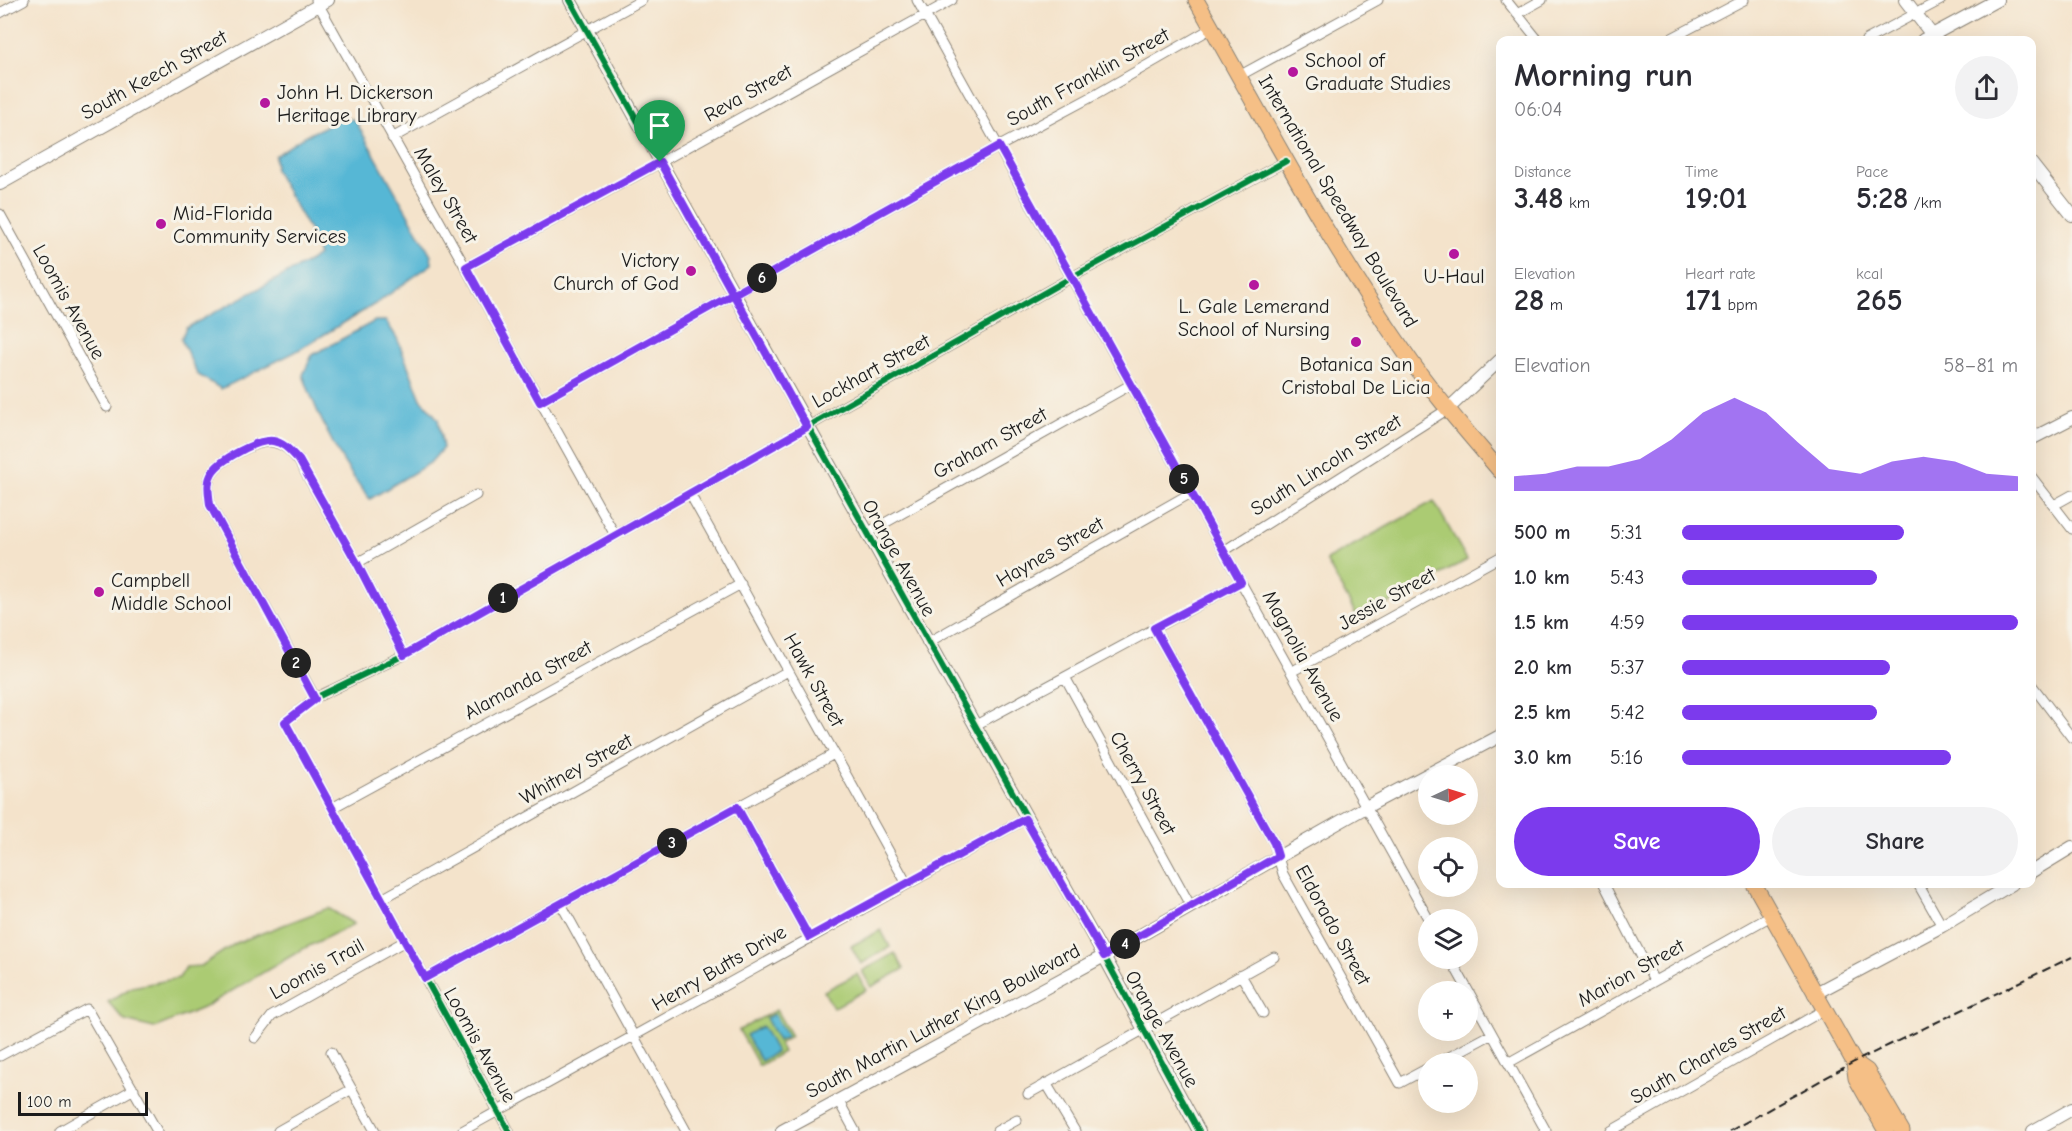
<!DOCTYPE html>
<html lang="en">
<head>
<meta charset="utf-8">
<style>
	:root { --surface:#fff; --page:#f2f2f3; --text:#2b2b33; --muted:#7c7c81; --accent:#7c3aed }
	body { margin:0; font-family:"Comic Neue",sans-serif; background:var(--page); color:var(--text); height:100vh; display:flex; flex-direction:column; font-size:22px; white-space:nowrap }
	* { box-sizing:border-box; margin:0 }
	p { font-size:20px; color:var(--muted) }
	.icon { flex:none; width:33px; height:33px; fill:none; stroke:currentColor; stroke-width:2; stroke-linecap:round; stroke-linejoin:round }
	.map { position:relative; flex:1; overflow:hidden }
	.drawer { position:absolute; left:1496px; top:36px; width:540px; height:852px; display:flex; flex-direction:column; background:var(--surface); border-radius:12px; box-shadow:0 6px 24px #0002 }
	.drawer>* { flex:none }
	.needle { width:39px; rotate:86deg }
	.fabs { position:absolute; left:1418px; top:765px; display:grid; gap:12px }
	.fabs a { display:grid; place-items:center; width:60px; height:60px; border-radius:50%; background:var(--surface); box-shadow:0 6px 24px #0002; font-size:30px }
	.scale { position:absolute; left:18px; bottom:15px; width:130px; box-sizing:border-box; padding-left:6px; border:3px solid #1c1c1c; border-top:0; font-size:16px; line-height:21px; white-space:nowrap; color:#1c1c1c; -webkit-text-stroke:4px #f7f3e8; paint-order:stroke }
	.pin { position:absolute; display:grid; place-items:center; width:51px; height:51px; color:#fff; margin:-62px -26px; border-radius:50% 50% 50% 0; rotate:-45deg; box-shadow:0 0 6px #0007 }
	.pin .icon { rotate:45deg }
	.km { position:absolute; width:30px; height:30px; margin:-15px; border-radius:50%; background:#222; color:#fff; font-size:16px; line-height:30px; text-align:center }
	.round { display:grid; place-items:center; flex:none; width:63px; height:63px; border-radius:32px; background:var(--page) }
	.overview { display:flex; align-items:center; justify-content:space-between; height:102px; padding:0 18px }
	h1 { font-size:33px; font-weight:800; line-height:45px }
	.metrics { display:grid; grid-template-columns:repeat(3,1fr); gap:9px; height:102px; padding:6px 18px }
	.metrics div { display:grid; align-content:center }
	.metrics b { font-size:30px; font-weight:800 }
	.metrics small { font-size:16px; font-weight:400 }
	.metrics p { font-size:16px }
	.chart { height:168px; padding:12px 18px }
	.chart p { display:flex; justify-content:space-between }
	.chart svg { width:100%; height:108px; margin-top:6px; fill:var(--accent); opacity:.7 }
	.button { display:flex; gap:12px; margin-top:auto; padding:12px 18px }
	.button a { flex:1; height:69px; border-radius:36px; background:var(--accent); color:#fff; font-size:24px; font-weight:800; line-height:69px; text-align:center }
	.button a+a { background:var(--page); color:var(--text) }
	ul { padding:0 18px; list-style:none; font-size:20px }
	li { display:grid; grid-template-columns:96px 72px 1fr; align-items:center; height:45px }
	li i { height:15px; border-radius:8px; background:var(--accent) }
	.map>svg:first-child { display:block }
</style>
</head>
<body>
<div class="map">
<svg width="2072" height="1131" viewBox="0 0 2072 1131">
	<rect width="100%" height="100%" fill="#f7f3e8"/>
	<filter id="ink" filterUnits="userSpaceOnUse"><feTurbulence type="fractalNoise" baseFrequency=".0167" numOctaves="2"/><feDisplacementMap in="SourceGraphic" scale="12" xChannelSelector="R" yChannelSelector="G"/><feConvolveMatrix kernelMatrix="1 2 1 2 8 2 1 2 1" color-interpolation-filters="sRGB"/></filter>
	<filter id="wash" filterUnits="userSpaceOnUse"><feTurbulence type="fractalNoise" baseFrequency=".008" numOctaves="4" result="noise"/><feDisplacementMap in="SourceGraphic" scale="24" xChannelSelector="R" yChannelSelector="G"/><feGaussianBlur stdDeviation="1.35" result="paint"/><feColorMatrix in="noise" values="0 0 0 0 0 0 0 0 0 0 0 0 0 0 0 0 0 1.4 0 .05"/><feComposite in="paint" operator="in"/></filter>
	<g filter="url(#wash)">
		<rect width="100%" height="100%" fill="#f4e3cb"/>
		<!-- green -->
		<path fill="#abcb73" stroke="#647448" stroke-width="1.5" d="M1434,501L1467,560L1359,620L1326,560Z
			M328,908L354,924L303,949L203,1008L154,1028L125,1021L108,1002L132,987L179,978L186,967L201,966L236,943Z
			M881,930L890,947L861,964L851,946Z
			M895,953L904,969L871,987L862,971Z
			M857,974L866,990L833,1008L824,991Z
			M776,1010L791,1036L779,1044L783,1052L759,1066L739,1030Z"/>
		<!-- water -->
		<path fill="#56b7d5" stroke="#396a78" stroke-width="1.5" d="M343,118L355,120L431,255L432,264L375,304L295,352L221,389L197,374L181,339L186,328L310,261L318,255L316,242L275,170V156L305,136Z
			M375,321H386L397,338L421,399L438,419L443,448L430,463L370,499C340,463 319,419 303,375L312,355Z
			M774,1014L787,1037L778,1041L766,1018Z
			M762,1026L776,1052L761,1061L746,1035Z"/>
	</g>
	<g filter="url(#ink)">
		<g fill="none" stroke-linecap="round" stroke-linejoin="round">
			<!-- minor casing -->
			<g stroke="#888074" stroke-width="11">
				<path id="minor" d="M316,0L615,535
					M917,0L1429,920
					M1506,0L1538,40
					M0,13L24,0
					M1517,14L1542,0
					M1668,40L1744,0
					M1866,40L1941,0
					M1239,76L1378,0
					M392,138L642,0
					M0,214L107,407
					M466,267L641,173L952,0
					M540,402L994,149L1097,94L1212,28
					M2031,476L2072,529
					M690,494L907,884
					M2054,505L2072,495
					M867,533L1132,384
					M1224,551L1448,409
					M357,563L476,495
					M1154,628L1274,843L1283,874L1400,1083L1428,1068
					M927,643L1191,493
					M1291,672L1500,557
					M1065,677L1190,905
					M2031,684L2072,738
					M315,698L210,505C209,494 206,483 212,473C220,460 258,439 273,442C285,444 291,452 299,461L357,563L404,655
					M974,726L1241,582
					M737,807L809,937
					M332,808L741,584
					M1604,884L1654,981
					M1918,884L1942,926
					M382,899L788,671
					M561,904L686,1131
					M1450,958L1546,1131
					M1241,975L1263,1013
					M425,978L834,754
					M255,1038L272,1016L405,941
					M331,1052L375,1131
					M0,1056L87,1009L157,1131
					M1508,1063L1771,916
					M1436,1064L1492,1034
					M1046,1083L1075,1131
					M1028,1094L1274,957
					M838,1100L855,1131
					M60,1131L134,1089
					M278,1131L352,1089
					M462,1131L1025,819
					M509,1131L285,722L315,698L404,655L1072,277L1286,161
					M997,1131L1017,1120
					M1611,1131L1824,1010"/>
			</g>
			<!-- tertiary casing -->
			<g stroke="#888074" stroke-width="14">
				<path id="tertiary" d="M570,0L1104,956L1199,1131
					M1905,0L1936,40
					M1923,40L1997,0
					M2031,163L2072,215
					M0,184L328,0
					M1448,409L1500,360
					M2031,439L2072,418
					M2031,872L2072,847
					M1814,994L1942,926L2012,884
					M782,1131L1104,956L1366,807L1500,736
					M2033,1131L2072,1109"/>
			</g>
			<!-- primary casing -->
			<g stroke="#888074" stroke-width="17">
				<path id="primary" d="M1196,0C1264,119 1327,241 1406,354C1434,395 1468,433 1500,471
					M1754,884L1854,1062L1856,1078L1886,1131
					M1854,1062L1867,1071L1902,1131"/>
			</g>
			<!-- minor -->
			<use href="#minor" stroke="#fff" stroke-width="9"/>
			<!-- tertiary -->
			<use href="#tertiary" stroke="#fff" stroke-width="12"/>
			<!-- primary -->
			<use href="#primary" stroke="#f5bf86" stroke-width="15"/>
			<!-- rail -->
			<path stroke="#1c1c1c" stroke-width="2" stroke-dasharray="9 4.5" stroke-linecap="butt" d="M1730,1131L1854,1062L2072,957"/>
			<!-- cycleway casing -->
			<g stroke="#f7f3e8" stroke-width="10">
				<path id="cycleway" d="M570,0L1104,956L1199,1131
					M509,1131L285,722L315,698L404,655L1072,277L1286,161"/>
			</g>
			<!-- cycleway -->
			<use href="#cycleway" stroke="#00873e" stroke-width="6"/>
		</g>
	</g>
	<g fill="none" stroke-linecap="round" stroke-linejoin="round" filter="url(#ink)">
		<!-- route casing -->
		<g stroke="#fff" stroke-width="12">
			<path id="route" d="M660,162C709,250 758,339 807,427L404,655L357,563L299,460C291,452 285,443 273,441C258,439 219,460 212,473C206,483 209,494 210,505L315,699L285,722L425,978L737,807L809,937L1025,819L1104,956L1278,856L1274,843L1154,628L1241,582L999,146L540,402L466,267L660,162"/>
		</g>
		<!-- route -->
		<use href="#route" stroke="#7c3aed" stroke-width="8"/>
	</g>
	<!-- markers -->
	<g fill="#b5179e" stroke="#f7f3e8" stroke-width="2">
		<circle cx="1293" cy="72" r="6"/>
		<circle cx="265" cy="103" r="6"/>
		<circle cx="161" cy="224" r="6"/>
		<circle cx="1454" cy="254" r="6"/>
		<circle cx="691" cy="271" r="6"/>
		<circle cx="1254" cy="285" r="6"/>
		<circle cx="1356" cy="342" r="6"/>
		<circle cx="99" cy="592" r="6"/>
	</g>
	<g text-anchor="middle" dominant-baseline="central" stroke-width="6" stroke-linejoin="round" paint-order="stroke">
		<!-- poi labels -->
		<g font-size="20" fill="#1c1c1c" stroke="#f7f3e8" text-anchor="start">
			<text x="1305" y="60">School of<tspan x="1305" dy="23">Graduate Studies</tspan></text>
			<text x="277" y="92">John H. Dickerson<tspan x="277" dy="23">Heritage Library</tspan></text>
			<text x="173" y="213">Mid-Florida<tspan x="173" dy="23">Community Services</tspan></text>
			<text x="679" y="260" text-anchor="end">Victory<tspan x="679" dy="23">Church of God</tspan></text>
			<text x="1454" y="276" text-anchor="middle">U-Haul</text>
			<text x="1254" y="306" text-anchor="middle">L. Gale Lemerand<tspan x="1254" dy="23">School of Nursing</tspan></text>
			<text x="1356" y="364" text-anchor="middle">Botanica San<tspan x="1356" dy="23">Cristobal De Licia</tspan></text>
			<text x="111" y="580">Campbell<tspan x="111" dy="23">Middle School</tspan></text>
		</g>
		<!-- street labels -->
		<g font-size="20" fill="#1c1c1c" stroke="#f7f3e8">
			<text transform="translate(154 75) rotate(-29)">South Keech Street</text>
			<text transform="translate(1088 77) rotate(-29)">South Franklin Street</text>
			<text transform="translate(748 93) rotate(-29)">Reva Street</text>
			<text transform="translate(446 195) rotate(60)">Maley Street</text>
			<text transform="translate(1338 201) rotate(59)">International Speedway Boulevard</text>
			<text transform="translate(69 302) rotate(61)">Loomis Avenue</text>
			<text transform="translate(871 371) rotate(-29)">Lockhart Street</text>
			<text transform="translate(990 443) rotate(-29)">Graham Street</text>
			<text transform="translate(1326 465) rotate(-32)">South Lincoln Street</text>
			<text transform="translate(1050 552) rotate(-30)">Haynes Street</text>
			<text transform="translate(899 558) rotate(61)">Orange Avenue</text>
			<text transform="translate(1387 599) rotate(-29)">Jessie Street</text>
			<text transform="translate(1303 656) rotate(61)">Magnolia Avenue</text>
			<text transform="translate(528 680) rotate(-29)">Alamanda Street</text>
			<text transform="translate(814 680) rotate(61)">Hawk Street</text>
			<text transform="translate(576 769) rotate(-29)">Whitney Street</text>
			<text transform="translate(1143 783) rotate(61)">Cherry Street</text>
			<text transform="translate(1333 925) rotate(61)">Eldorado Street</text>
			<text transform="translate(719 968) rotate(-30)">Henry Butts Drive</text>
			<text transform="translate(317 969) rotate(-29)">Loomis Trail</text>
			<text transform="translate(1631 973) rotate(-29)">Marion Street</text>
			<text transform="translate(943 1021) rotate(-28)">South Martin Luther King Boulevard</text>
			<text transform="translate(1162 1029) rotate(61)">Orange Avenue</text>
			<text transform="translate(480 1045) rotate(61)">Loomis Avenue</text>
			<text transform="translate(1708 1055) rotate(-30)">South Charles Street</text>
		</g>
	</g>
</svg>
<div class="fabs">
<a><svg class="needle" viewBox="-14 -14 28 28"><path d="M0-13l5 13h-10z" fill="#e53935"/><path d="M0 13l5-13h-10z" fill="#7c7c81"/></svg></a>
<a><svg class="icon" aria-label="locate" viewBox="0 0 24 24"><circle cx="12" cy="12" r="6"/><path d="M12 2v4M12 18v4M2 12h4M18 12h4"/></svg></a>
<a><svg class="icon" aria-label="layers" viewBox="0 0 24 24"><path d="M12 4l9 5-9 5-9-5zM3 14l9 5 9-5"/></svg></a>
<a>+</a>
<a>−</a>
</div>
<div class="scale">100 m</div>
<div class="pin" style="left:660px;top:162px;background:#1e9e55"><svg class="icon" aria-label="arrive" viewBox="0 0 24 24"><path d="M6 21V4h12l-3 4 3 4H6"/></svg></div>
<b class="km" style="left:503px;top:598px">1</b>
<b class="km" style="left:296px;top:663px">2</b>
<b class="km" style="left:672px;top:843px">3</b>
<b class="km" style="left:1125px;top:944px">4</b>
<b class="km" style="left:1184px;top:479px">5</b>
<b class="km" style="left:762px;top:278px">6</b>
<section class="drawer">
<div class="overview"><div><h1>Morning run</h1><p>06:04</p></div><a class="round"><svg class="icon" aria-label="share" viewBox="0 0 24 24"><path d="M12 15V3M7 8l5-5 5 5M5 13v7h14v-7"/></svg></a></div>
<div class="metrics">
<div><p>Distance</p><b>3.48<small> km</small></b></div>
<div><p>Time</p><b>19:01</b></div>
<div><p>Pace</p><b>5:28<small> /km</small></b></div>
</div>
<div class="metrics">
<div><p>Elevation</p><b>28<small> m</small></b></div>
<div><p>Heart rate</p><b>171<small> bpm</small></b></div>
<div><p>kcal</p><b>265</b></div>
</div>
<div class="chart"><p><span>Elevation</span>58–81 m</p>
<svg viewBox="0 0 160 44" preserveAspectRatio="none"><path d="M0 44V38L10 37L20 34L30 34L40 31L50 23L60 12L70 6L80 12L90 24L100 35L110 37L120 32L130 30L140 32L150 37L160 38V44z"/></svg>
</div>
<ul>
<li><b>500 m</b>5:31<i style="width:66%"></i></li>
<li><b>1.0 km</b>5:43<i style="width:58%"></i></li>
<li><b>1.5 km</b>4:59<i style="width:100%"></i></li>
<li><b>2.0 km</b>5:37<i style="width:62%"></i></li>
<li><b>2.5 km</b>5:42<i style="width:58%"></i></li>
<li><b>3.0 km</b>5:16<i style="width:80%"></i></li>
</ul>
<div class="button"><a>Save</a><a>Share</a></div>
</section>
</div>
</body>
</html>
